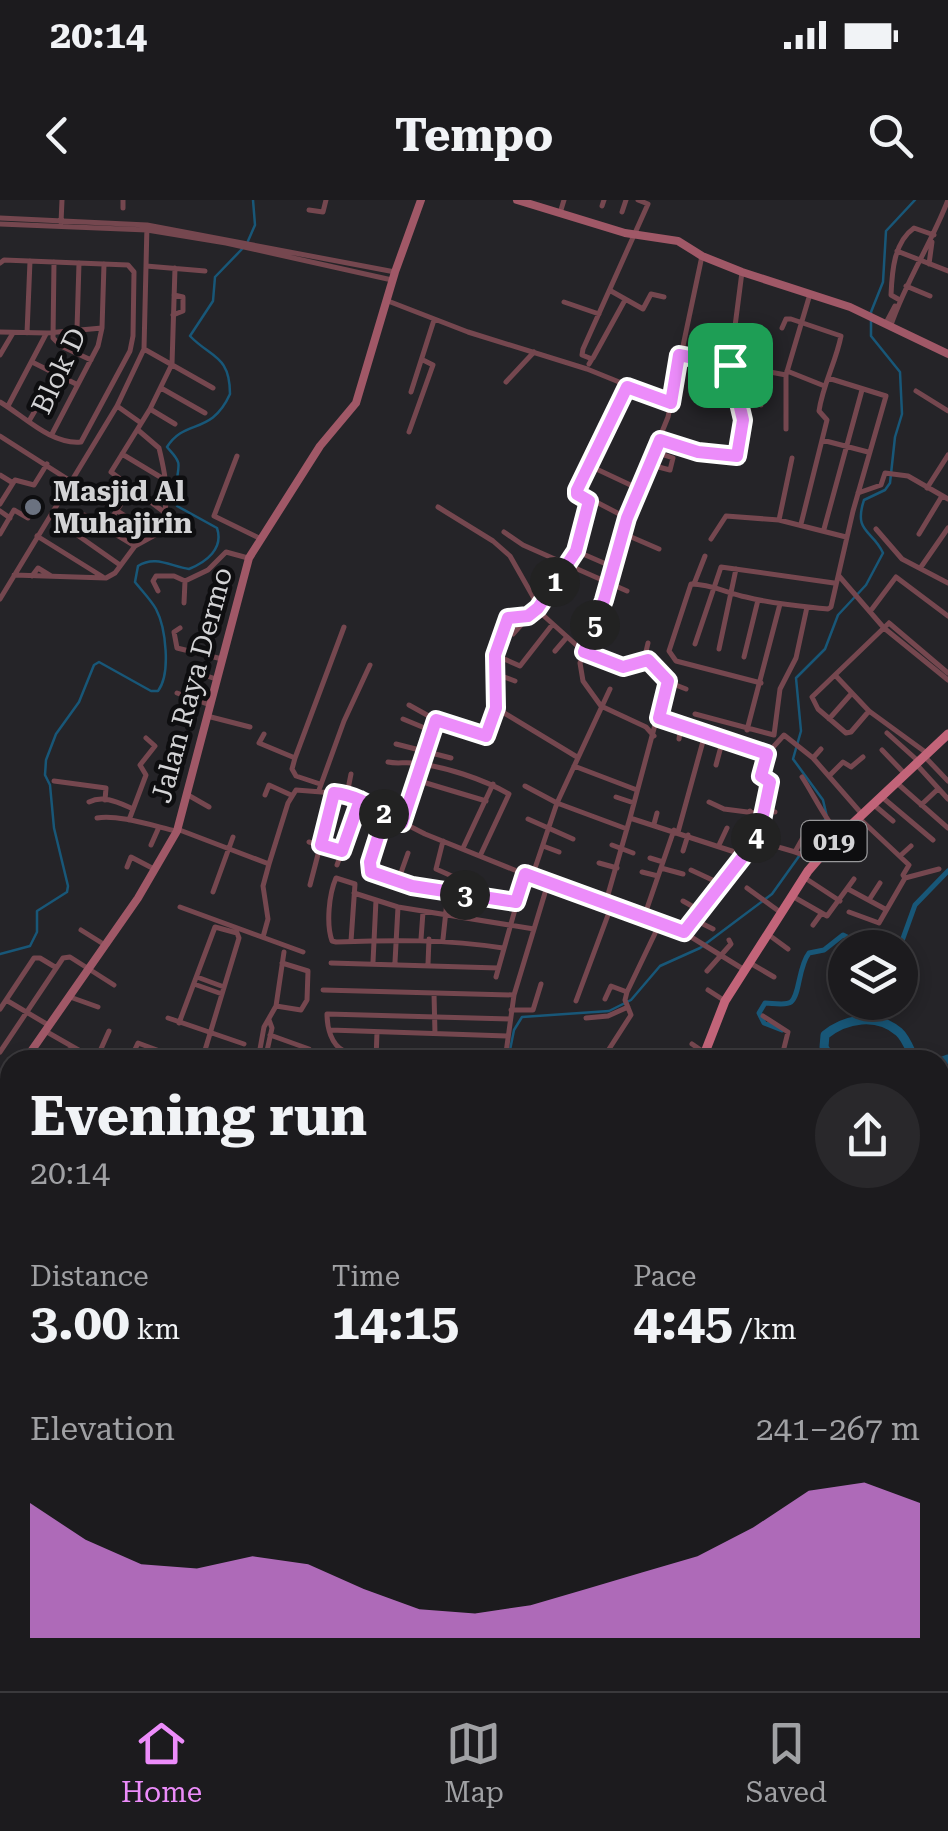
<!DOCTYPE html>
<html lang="en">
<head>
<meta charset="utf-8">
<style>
	:root { --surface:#1c1b1e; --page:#29282b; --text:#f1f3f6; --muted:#a0a1a4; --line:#3a393c; --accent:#ec8cfa }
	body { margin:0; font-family:"Roboto Serif",serif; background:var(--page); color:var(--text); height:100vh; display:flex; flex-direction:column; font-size:38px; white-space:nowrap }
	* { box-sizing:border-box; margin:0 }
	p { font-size:32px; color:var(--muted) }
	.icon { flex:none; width:55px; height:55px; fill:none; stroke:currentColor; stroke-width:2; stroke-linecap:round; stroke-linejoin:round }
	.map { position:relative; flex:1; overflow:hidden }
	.drawer { position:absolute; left:0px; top:850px; width:950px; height:642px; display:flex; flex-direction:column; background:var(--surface); border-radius:30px 30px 0 0; box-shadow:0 5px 15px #0003,0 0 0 2px var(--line) }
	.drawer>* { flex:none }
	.controls { position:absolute; left:828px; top:730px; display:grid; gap:20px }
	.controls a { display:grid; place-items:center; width:90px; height:90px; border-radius:50%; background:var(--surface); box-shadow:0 5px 15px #0003,0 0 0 2px var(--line); font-size:50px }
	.pin { position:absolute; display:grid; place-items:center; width:85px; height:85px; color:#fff; margin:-42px; border-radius:20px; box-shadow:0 5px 15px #0006 }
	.km { position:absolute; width:50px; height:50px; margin:-25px; border-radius:50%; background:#222; color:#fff; font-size:28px; line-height:50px; text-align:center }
	.round { display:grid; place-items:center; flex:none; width:105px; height:105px; border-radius:52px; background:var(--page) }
	.headline { display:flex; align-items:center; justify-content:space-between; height:170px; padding:0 30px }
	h1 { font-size:55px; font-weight:700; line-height:75px }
	.stats { display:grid; grid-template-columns:repeat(3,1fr); gap:15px; height:170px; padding:10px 30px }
	.stats div { display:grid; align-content:center }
	.stats b { font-size:50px; font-weight:700 }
	.stats small { font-size:28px; font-weight:400 }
	.stats p { font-size:28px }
	.chart { height:280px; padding:20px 30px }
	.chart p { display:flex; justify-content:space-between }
	.chart svg { width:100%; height:180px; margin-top:10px; fill:var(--accent); opacity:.7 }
	.status { display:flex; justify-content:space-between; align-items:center; height:70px; padding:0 50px; background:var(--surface); direction:ltr }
	.status svg { height:28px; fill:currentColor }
	header { display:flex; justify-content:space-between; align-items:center; height:130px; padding:0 30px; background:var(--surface); font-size:45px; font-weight:700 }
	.menu { display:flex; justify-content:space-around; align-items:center; height:140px; border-top:2px solid var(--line); background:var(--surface); font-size:28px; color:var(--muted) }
	.menu a { display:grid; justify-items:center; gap:5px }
	.menu .active { color:var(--accent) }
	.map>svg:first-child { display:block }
</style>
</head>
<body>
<div class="status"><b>20:14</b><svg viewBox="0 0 49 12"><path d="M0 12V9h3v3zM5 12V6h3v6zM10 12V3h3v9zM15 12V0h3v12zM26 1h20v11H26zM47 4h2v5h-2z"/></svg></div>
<header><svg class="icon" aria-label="back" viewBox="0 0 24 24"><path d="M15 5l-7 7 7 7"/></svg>Tempo<svg class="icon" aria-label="search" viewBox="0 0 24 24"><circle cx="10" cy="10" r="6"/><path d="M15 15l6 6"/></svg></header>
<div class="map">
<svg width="948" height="1491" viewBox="0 0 948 1491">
	<rect width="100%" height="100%" fill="#252428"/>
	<!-- medical -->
	<path fill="#312838" d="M2,1350L10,1363V1474L0,1473Z"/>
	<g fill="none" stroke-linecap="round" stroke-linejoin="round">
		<!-- stream -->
		<path stroke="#185778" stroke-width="2.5" d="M248,41L255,25L253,0
			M0,754L30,746L37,732V711L67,692L68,686L54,628L50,585L45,575L46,560L56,534L79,502L94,465L99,462L151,491H158C171,474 166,428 156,409C151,400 142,391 135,382L138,366C155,355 170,366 189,369C206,362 224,349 217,328L177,306C172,289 181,268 178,262C176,256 171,252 167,247C185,218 211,236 230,194C230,155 211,158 190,136L213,101L215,77L243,48
			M508,860L514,830L522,817L609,811L631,800L660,766L700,748L772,694L827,617L823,600L793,559L801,531L796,478L825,449L838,415L866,385L883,353C873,330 853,333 864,300L885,290L890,283L895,237L902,214L900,172L871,136V112L883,82L886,31L915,0
			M940,927L948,918
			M0,1008L10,992"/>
		<!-- canal -->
		<path stroke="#185778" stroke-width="5" d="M893,748L902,741L915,705L948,671
			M782,830L764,823L759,813L765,803C772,803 786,806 791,802C800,795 798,767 809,753L824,750L843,735L869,748"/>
		<!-- river -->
		<path stroke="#185778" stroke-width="9" d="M832,860L824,847L825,835C846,818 877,813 899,832C906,838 911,852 915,860
			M940,862L948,859
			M288,1491L301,1486L317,1491
			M426,1491L433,1482"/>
		<!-- street -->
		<path stroke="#75474f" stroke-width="5" d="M602,6L604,0
			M123,8V0
			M309,10L323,12L326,0
			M622,12L626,0
			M560,13L564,0
			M0,18L147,25L395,72
			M61,23L62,0
			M0,24L147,30L226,43L392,80
			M897,51L948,71
			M54,62L53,138L61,146L91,160
			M0,63L4,60L128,65L134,72L133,136L130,151L81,242C51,245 24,216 0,202
			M929,64L932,42
			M146,66L205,71
			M906,86L930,96
			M611,91L643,109L651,94L664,97
			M898,99L891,95C892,71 894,42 914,28L934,35
			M388,101L468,132L587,169L671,203
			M564,102L599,114
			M173,115L183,111V97L174,95
			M886,123L895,106
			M891,125C906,81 931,44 948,0
			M782,128L786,119H791L841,136C836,162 823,184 819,211L827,220L822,240
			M77,129L79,63
			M0,132L47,133L102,128
			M27,133L30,61
			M144,149L213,188
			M0,155L13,133
			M679,155L786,175
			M593,158L625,100
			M34,163L76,184
			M589,164L592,159L582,155L583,149L648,4L638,0
			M787,171L822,185
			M506,182L534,152
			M627,187L577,292L627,318
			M161,188L205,213
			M916,191L948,211
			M411,192L434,120
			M761,205L763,171
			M8,206L46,134
			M117,206L141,223
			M150,209L175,224
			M29,221L56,175
			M786,229V175L810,94
			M409,232L433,165L423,160
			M52,234L98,146L102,128L104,64
			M0,236L155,335
			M660,240L705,254L737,256L743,220L730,165L742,72
			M122,254L162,278
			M237,256L214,316L261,339
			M651,265L670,270L673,258L655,252
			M590,266L639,289
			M0,275L13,283
			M927,288L948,255
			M858,293L881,285L885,273L908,276L948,299
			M0,304L15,280L34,285L47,264
			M438,307L493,341L510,356L544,416L584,452L623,467L648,460L667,480L630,618
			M54,310L75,322L84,315L135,346
			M0,311L10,318
			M164,312L111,272L150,209L172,164L175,68
			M779,320L792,258
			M75,322L73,332L120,365
			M801,324L822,240L868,252
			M105,328L131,289
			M824,329L862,190
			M876,329L902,359L948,383
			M504,332L523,345L627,391
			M622,333L659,349
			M0,334L14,310L28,318
			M919,334L942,296
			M37,336L103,377
			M711,339L726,316L779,320L846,337
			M576,351L589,301
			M921,367L948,328
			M14,375L106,378L115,373L135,346L155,335C173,308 166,277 159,248L138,230
			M32,376L38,368L51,376
			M839,376L884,428L948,480
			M694,384L705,356
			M158,391L153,381L156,376H174L185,381
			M0,399L117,206L144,149L147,25
			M184,403L185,381L208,370L226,352L248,358
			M872,409L896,377L948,416
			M889,423L948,473
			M180,428L174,432L177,448L222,459
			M513,434L529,416
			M695,444L721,367L834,383
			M719,449L736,369
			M555,451L567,437
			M495,455L520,466L552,425
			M744,457L758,400
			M644,460L648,443
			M192,471L216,479
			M496,474L515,481
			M835,475L869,511L928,554
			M668,482L686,489
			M761,483L676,461L669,451L691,384C711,384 727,393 746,397C773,404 800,406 828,409L831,407L853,311L886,196L828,178
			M177,493L210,505
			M409,505L436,520
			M496,508L577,557
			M869,511L851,532L846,533L818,509L812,497L889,423
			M695,514L774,535L780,489L796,458L807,407
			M207,516L250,527
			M659,517L767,554L761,575L770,582L761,625L752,645L683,732
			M403,519L432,531
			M829,519L852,493
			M747,530L780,404
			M887,533L917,560
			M264,534L259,543L295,558L292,569L296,576L320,584
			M654,536L646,527L601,506L583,481L580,463L604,400L627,318L668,217L702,56
			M679,539L681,526
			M396,544L451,558
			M882,550L904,573
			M767,554L784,535L813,558L861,613
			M295,558L344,427
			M813,558L821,549
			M926,558L948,581
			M388,562C397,564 404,562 413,563C444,566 483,579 509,594L480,656
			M716,565L723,539
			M917,565L948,599
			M574,566L637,590
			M829,576L843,562L851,567L863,557
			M802,577C815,597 824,618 840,636
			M416,580L486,601
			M54,581L106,588L105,600
			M898,584L948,628
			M525,586L557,603L627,629
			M319,590L344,521L370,465
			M347,594L351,574
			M188,595L209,607
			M265,595L269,585L291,595
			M616,597L634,603
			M882,597L933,640
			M89,602C103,595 117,602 131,608
			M709,602L724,609L763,614
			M874,605L893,621
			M921,605L938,589
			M764,610L775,612
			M750,611V622L761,625
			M385,615L370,662L371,672L412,686L516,702
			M97,618C117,614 154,626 176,631
			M528,619L573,639
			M129,620L146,575L140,565L155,546L146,538
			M402,623L436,520L485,536L496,508L495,455L509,417L529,416L538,408L576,351L613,367
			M654,624L657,613
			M177,629L269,664L288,603L296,590L347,594L425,634L584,698L683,732L743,769
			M678,632L705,534
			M755,639C776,649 797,649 815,661
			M443,641L436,669L454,677
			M309,642L342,651
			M742,642L752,645
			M151,645L159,627
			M612,645L633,653
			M719,645L727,628
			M543,646L559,652
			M463,648L493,584
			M796,650L805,634
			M683,651L688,635
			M900,656L911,646
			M650,658L663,662
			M599,663L617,668
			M337,665L360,600
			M127,667L131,657L154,669
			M661,668L683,674
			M691,670L721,684
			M642,672L658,676
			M532,677L557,603L610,489
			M805,678L840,701
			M905,678L939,669
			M398,681L408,653
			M310,685L334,593
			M747,688L780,712
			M848,689L885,709
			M213,692L233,637
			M354,693L398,707L534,729
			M792,696L827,716L854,679
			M869,700L880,683
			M683,701L699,710
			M605,705L630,618L744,655
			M180,707L303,752
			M849,712L879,723L905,678L903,675L909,665L860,619
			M644,717L674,630
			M693,719L713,729
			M813,725L821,714
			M81,730L105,745
			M769,735L788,749
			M263,737L268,719L263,686L269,664
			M421,739L423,712
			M443,739L448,692
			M351,741L355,684L336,678C329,694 326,724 332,741L336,742C394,740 445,739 503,748
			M373,762L376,700
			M395,762L398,707
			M331,763L498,768
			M750,763L774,777
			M428,764L429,739
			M707,771L731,744L729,740
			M197,777L224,787
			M496,777L525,674
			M194,784L222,794
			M323,790L514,795
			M708,790L725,801
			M434,793L435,834
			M70,797L98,807
			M605,799L611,786L627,792
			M6,800L50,826
			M576,801L611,707
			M276,806L301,810L307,800L308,771L282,763
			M0,809L34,758H40L55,767
			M511,810H533L541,784
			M763,816L788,832L781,860
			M168,818L244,844
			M586,818L608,816L628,807
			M179,823L215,727L237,733L239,738L202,860
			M330,830L507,836
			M47,832L96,860
			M270,835L309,849L317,860
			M692,844L705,853
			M135,849L165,860
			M0,852L63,758L70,757L114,785
			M99,855L108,860
			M506,855L344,851C331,845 327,827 327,814L510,819
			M578,859L602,860
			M63,860L71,847
			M96,860L109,831
			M130,860L138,843L184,860
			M258,860L264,827L276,806L284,752
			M265,860L272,828L269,820
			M376,860L377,832
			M505,860L514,795L548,683
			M602,860L631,815L625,800L627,792L660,723
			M940,968L948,962
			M940,1003L948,1007
			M940,1014L948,1017
			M0,1038L10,1026
			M940,1080L948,1081
			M0,1102L10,1082
			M940,1103L948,1108
			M940,1129L948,1133
			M0,1137L6,1130L10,1131
			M940,1149L948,1154
			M940,1170L948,1175
			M0,1187L10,1194
			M940,1213L948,1218
			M940,1244L948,1230
			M940,1313L948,1317
			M560,1482L578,1491
			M3,1491L8,1480
			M544,1491L550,1482
			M582,1491L584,1482
			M635,1491L639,1482
			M699,1491L705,1482"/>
		<!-- secondary -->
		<path stroke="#a05867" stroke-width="8" d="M517,0L625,33L678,41L702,56L742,72L850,107L948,154
			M25,860L138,698L177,631L249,358L320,246L356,203L395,72L421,0
			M0,897L10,882
			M940,943L948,938
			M0,1016L10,1026
			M502,1491L508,1482"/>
		<!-- primary -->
		<path stroke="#c26479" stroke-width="9" d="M702,860L725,801L808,671L833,642L948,534
			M211,1491L218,1482"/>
	</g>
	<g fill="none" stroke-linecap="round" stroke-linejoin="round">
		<!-- route casing -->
		<g stroke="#fff" stroke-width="20">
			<path id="route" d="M730,165L679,155L671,203L627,187L577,290V294L589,301L576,351L538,408L528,416L508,418L495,455L496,508L486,536L436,520L402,623C380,612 359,595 334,593L321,645L342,651L360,600L385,615L370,662L371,672L412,686L516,702L525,674L684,732L752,645L761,625L770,582L761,576L767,554L659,518L668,481L648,460L623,467L584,452L604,400L627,318L660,240L698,252L737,256L743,220L730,165"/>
		</g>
		<!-- route -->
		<use href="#route" stroke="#ec8cfa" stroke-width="12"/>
	</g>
	<!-- markers -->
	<circle fill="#6b7280" stroke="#0e0e10" stroke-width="4" cx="33" cy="307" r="10"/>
	<g text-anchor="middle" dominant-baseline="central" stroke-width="9" stroke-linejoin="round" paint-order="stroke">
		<!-- shield labels -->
		<rect fill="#0e0e10" stroke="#98989a" stroke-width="2.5" x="801.5" y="621" width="65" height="40" rx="8"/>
		<g font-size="25" font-weight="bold" fill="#d3d3d5">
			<text x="834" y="641">019</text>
		</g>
		<!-- street labels -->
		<g font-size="28" fill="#d3d3d5" stroke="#0e0e10">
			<text transform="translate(59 171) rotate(-65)">Blok D</text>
			<text transform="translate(192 485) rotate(-75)">Jalan Raya Dermo</text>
		</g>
		<!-- poi labels -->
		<g font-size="28" font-weight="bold" fill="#d3d3d5" stroke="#0e0e10" text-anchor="start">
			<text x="53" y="291">Masjid Al<tspan x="53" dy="32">Muhajirin</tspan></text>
		</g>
	</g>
</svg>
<div class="controls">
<a><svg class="icon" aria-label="layers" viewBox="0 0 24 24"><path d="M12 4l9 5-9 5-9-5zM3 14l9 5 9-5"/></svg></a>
</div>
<div class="pin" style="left:730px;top:165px;background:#1e9e55"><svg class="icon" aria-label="arrive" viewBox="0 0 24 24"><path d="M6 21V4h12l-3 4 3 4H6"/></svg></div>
<b class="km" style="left:555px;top:382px">1</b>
<b class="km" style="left:384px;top:614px">2</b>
<b class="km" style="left:465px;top:695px">3</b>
<b class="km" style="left:756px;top:638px">4</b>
<b class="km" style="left:595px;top:425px">5</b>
<section class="drawer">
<div class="headline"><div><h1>Evening run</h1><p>20:14</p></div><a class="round"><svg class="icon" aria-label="share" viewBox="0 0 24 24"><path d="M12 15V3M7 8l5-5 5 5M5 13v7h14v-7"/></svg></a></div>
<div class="stats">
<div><p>Distance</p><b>3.00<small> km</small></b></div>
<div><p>Time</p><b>14:15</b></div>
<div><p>Pace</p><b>4:45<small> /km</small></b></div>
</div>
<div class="chart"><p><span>Elevation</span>241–267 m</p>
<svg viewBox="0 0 160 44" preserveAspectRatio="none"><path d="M0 44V11L10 20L20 26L30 27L40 24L50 26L60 32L70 37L80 38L90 36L100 32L110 28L120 24L130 17L140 8L150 6L160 11V44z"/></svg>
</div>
</section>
</div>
<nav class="menu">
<a class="active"><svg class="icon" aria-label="home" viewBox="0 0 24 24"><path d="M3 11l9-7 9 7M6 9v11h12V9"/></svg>Home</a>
<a><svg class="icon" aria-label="map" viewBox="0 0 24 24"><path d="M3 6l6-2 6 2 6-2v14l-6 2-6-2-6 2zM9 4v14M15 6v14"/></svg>Map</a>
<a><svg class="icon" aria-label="saved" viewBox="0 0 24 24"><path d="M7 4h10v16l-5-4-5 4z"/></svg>Saved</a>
</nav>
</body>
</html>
